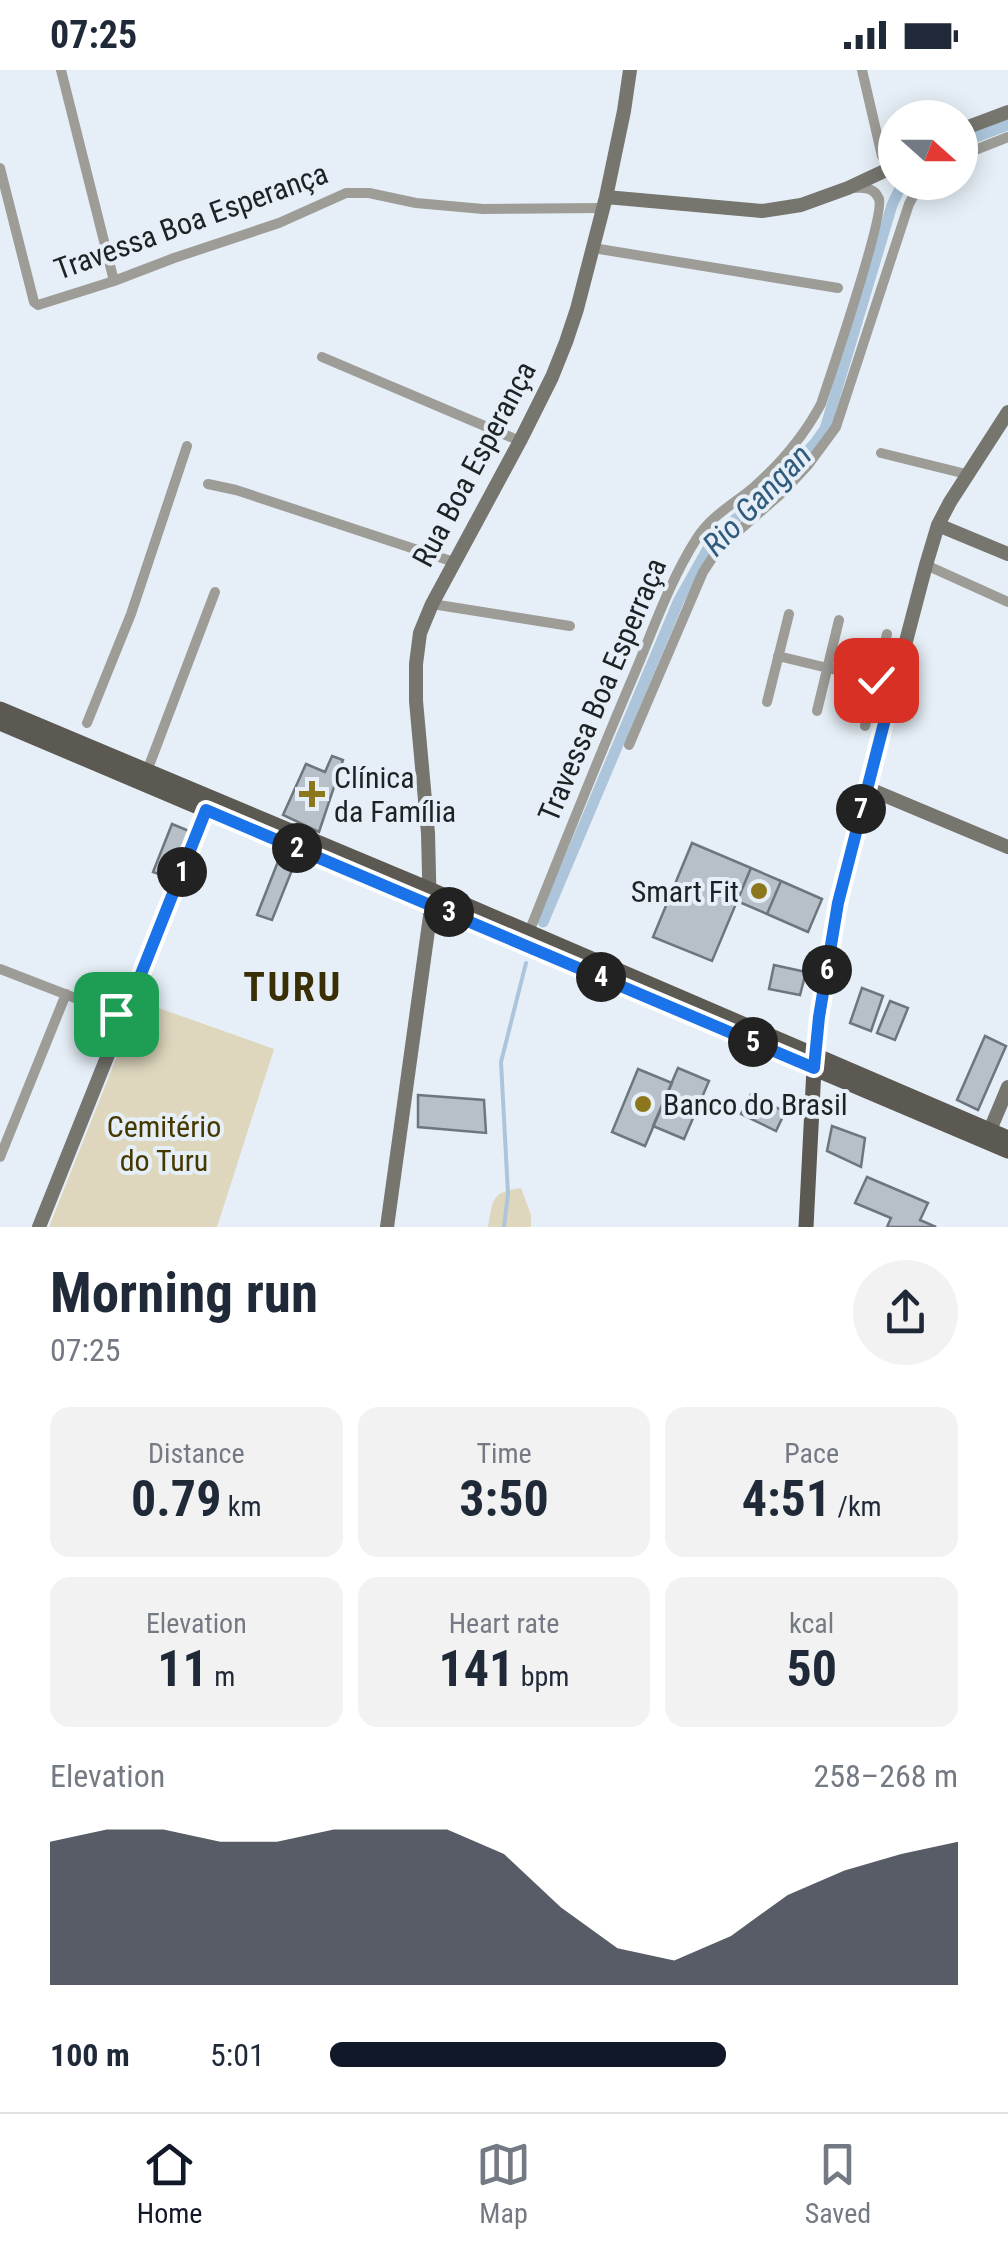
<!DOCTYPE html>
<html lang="en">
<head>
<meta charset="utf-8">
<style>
	:root { --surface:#fff; --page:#f2f2f3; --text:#1f2937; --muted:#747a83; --line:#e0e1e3; --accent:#111827 }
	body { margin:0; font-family:"Roboto Condensed",sans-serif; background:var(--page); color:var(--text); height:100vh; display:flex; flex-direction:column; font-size:38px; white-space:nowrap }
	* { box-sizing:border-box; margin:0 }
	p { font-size:32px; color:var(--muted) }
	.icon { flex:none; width:55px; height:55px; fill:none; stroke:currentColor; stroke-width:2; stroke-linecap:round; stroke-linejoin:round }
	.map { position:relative; height:1157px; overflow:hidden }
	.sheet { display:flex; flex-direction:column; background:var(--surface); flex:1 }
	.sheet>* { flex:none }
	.needle { width:65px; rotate:111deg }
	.controls { position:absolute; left:878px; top:30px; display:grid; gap:20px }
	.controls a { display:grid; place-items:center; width:100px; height:100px; border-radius:50%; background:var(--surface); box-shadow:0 5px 25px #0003; font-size:50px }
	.pin { position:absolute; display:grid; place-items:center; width:85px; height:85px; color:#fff; margin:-42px; border-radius:20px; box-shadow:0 5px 15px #0006 }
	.km { position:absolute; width:50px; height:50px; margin:-25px; border-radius:50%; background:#222; color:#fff; font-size:28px; line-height:50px; text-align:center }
	.round { display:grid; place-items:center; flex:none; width:105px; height:105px; border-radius:52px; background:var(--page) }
	.overview { display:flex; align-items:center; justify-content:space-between; height:170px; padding:0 50px }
	h1 { font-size:55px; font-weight:700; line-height:75px }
	.stats { display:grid; grid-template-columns:repeat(3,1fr); gap:15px; height:170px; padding:10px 50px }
	.stats div { display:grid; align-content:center; border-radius:20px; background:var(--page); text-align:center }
	.stats b { font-size:50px; font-weight:700 }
	.stats small { font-size:28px; font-weight:400 }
	.stats p { font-size:28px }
	.chart { height:280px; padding:20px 50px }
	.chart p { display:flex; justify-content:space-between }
	.chart svg { width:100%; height:180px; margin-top:10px; fill:var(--accent); opacity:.7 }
	ul { padding:0 50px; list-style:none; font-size:32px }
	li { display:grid; grid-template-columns:160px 120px 1fr; align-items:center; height:75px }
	li i { height:25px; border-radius:12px; background:var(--accent) }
	.status { display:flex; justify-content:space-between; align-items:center; height:70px; padding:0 50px; background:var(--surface); direction:ltr }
	.status svg { height:28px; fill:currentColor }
	.menu { display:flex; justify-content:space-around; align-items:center; height:140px; border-top:2px solid var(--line); background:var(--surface); font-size:28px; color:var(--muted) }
	.menu a { display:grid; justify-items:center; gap:5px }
	.menu .current { color:var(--accent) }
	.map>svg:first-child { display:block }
</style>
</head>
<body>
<div class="status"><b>07:25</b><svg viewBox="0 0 49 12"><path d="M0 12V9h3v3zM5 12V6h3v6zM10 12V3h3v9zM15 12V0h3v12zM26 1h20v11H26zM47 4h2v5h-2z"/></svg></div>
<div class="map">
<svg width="1008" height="1157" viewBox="0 0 1008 1157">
	<rect width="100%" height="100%" fill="#e6eff7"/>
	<!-- green -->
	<path fill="#ded7be" d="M139,931L274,979L217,1157H49Z
		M521,1118L531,1145V1157H488C493,1129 491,1122 521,1118Z"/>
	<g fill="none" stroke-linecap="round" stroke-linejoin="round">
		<!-- stream -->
		<path stroke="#acc5db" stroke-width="4" d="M504,1157L508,1124L501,992L526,893"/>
		<!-- canal -->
		<path stroke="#acc5db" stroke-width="11" d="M960,73L1008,55
			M543,852L679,530L715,466L776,416L815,373L825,359L892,135L903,112"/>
	</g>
	<!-- building -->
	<path fill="#b7c0c8" stroke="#6d767d" stroke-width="2.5" d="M332,686L343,690L319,762L283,745L306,694L325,702Z
		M172,754L189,761L169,808L153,802Z
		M692,773L751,798L712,891L653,867Z
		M281,784L296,790L272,850L257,845Z
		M751,798L781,811L767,844L737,831Z
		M781,811L822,829L808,862L767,844Z
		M774,895L806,902L800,925L769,919Z
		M862,918L883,926L871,961L850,953Z
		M890,931L908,938L895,970L877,963Z
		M985,966L1006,976L978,1040L957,1030Z
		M678,998L709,1011L684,1069L653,1056Z
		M638,999L672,1013L645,1076L612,1062Z
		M751,1024L785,1042L776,1061L741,1044Z
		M418,1025L484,1030L486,1063L418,1057Z
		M832,1056L865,1068L861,1097L827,1081Z
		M867,1107L928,1133L920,1150L936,1157H887L891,1148L855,1133Z"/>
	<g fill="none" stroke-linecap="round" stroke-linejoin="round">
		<!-- street -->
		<path stroke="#9d9c97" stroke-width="10" d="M61,0L114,211
			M862,0L882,86
			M960,86L1008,67
			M0,98L34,232L38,235L114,211L174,188L279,153L346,123H369L416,133L483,139L603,138
			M593,178L838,218
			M322,287L520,371
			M881,383L966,404
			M208,414L236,420L454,492
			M926,495L1008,532
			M432,534L570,556
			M778,586L894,614
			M767,632L789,544
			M817,641L839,550
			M87,653L131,544L187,376
			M865,656L887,564
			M629,675L703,502L719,478L782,423L808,395L836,357L909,134L921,112
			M147,701L215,522
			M529,862C563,777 597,691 633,607C653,560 670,510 697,468C712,445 734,434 754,417C781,393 804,366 821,334C830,307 885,145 879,129C874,117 863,117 852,118
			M0,899L124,947
			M0,1087L66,924"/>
		<!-- secondary -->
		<path stroke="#76756e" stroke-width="14" d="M960,60L1008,42
			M606,127L762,141L801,135L848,118L895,96
			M938,455L1008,484
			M867,718L1008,777
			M814,992L819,947L845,804L926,495L938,455L950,432L1008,342
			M990,1060L1008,1017
			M39,1157L206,740
			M387,1157L430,846L428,763L416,631V594L420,563L432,534L520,371L552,307L566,272L577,239L606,127L624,41L630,0"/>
		<!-- primary -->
		<path stroke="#5b5951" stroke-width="15" d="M0,639L429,819L1008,1068
			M0,653L1008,1081
			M806,1157L814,998"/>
	</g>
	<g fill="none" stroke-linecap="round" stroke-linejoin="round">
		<!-- route casing -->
		<g stroke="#fff" stroke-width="20">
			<path id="route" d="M116,944L124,947L206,740L814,998L819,947L838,833L894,614L876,610"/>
		</g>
		<!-- route -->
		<use href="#route" stroke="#1a73e8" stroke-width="12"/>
	</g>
	<!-- markers -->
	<g fill="#8d771c" stroke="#e6eff7" stroke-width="4">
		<path d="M307 709h10v10h10v10h-10v10h-10v-10h-10v-10h10z"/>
		<circle cx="759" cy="821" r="10"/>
		<circle cx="643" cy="1034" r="10"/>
	</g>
	<g text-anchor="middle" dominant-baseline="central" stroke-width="8" stroke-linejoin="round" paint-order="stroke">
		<!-- street labels -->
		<g font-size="30" fill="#1e2224" stroke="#e6eff7">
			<text transform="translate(191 151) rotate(-20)">Travessa Boa Esperança</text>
			<text transform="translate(474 394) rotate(-62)">Rua Boa Esperança</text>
			<text transform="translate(602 620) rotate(-67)">Travessa Boa Esperraça</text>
		</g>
		<!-- poi labels -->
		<g font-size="30" fill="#1e2224" stroke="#e6eff7" text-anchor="start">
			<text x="334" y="707">Clínica<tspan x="334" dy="34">da Família</tspan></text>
			<text x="739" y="821" text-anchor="end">Smart Fit</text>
			<text x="663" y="1034">Banco do Brasil</text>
		</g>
		<!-- park labels -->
		<g font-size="30" fill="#463900" stroke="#e6eff7">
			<text x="164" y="1056">Cemitério<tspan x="164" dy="34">do Turu</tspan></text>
		</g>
		<!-- water labels -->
		<g font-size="32" font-style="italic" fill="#315b7c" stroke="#e6eff7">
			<text transform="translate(757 430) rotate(-46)">Rio Gangan</text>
		</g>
		<!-- district labels -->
		<g font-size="40" font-weight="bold" letter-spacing="2.5" fill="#3a2f04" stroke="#e6eff7">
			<text x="293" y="917">TURU</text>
		</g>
	</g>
</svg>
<div class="controls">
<a><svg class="needle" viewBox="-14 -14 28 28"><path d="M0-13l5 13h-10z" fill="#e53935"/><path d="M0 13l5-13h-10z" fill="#747a83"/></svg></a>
</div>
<div class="pin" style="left:116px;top:944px;background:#1e9e55"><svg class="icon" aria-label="arrive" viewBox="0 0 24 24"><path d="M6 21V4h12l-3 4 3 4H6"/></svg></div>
<div class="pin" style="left:876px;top:610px;background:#d93025"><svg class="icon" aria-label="check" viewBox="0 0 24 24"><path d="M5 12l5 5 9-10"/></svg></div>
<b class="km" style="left:182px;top:802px">1</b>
<b class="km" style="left:297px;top:778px">2</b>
<b class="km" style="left:449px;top:842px">3</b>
<b class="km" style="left:601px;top:907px">4</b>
<b class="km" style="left:753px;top:972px">5</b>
<b class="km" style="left:827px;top:900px">6</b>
<b class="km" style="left:861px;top:739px">7</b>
</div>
<section class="sheet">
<div class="overview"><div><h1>Morning run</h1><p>07:25</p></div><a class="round"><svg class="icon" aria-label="share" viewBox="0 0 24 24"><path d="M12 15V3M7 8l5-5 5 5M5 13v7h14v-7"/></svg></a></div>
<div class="stats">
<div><p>Distance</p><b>0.79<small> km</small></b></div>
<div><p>Time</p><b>3:50</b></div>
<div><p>Pace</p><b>4:51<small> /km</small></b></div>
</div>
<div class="stats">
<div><p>Elevation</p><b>11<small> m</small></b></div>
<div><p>Heart rate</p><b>141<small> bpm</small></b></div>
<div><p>kcal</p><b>50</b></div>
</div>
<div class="chart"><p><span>Elevation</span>258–268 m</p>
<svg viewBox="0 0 160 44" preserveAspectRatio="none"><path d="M0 44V9L10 6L20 6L30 9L40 9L50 6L60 6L70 6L80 12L90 25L100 35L110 38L120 32L130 22L140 16L150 12L160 9V44z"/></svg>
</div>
<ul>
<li><b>100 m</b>5:01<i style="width:63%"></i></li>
</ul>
</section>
<nav class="menu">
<a class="current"><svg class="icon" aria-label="home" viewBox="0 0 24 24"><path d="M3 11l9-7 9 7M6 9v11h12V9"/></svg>Home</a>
<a><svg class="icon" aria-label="map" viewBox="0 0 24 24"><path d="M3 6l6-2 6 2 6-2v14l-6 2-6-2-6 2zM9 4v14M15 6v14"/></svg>Map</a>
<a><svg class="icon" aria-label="saved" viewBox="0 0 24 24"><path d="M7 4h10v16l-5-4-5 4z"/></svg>Saved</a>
</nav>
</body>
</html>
